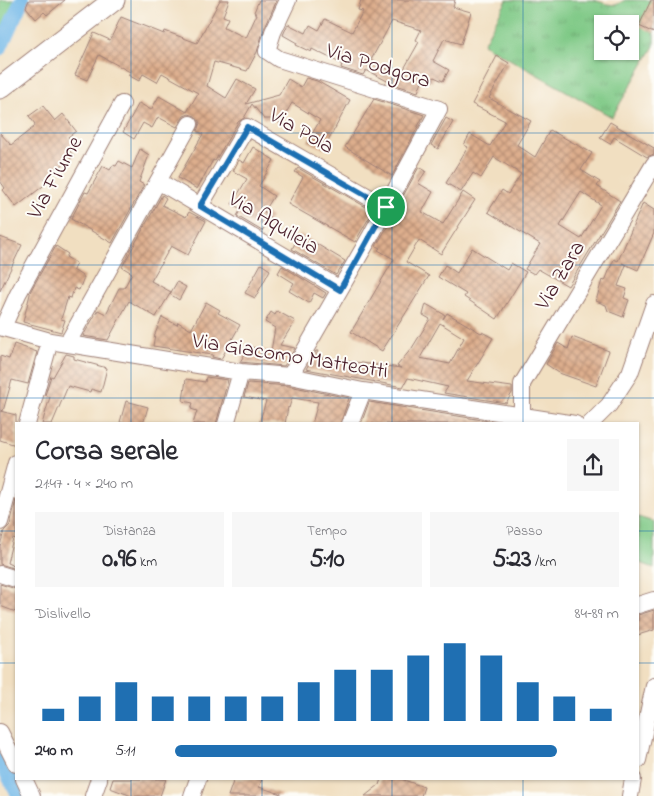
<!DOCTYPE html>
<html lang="it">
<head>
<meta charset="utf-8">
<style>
	:root { --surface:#fff; --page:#f7f7f7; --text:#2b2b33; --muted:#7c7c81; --accent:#1f6fb2 }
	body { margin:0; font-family:"Indie Flower",sans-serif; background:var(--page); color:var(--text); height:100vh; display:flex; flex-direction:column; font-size:19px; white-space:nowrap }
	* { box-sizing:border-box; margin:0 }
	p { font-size:16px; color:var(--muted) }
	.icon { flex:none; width:28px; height:28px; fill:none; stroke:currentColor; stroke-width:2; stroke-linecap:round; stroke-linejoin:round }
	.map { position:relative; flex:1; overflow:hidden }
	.details { position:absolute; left:15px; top:422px; width:624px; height:358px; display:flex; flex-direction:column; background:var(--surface); border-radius:0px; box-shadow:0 1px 4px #0004 }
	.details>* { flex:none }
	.buttons { position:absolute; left:594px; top:15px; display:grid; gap:10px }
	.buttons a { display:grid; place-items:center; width:45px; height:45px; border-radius:0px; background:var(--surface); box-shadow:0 1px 4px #0004; font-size:25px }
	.pin { position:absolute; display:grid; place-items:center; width:42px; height:42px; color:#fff; margin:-21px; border:2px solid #fff; border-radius:50%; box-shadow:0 1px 5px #0007 }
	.round { display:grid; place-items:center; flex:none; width:52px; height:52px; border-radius:0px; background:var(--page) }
	.overview { display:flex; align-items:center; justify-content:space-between; height:85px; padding:0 20px }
	h1 { font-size:28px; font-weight:700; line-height:38px }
	.figures { display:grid; grid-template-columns:repeat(3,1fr); gap:8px; height:85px; padding:5px 20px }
	.figures div { display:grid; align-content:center; border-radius:0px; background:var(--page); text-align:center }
	.figures b { font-size:25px; font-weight:700 }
	.figures small { font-size:14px; font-weight:400 }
	.figures p { font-size:14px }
	.chart { height:140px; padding:10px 20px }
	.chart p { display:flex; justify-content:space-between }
	.chart svg { width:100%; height:90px; margin-top:5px; stroke:var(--accent); stroke-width:6 }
	ul { padding:0 20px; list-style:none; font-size:16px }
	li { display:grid; grid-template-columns:80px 60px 1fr; align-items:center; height:38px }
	li i { height:12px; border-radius:6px; background:var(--accent) }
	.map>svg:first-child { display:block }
</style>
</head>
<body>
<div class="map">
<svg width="654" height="796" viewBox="0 0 654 796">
	<defs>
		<pattern id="grass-tufts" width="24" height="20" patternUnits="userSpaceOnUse" patternTransform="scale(1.25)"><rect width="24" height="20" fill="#7fc986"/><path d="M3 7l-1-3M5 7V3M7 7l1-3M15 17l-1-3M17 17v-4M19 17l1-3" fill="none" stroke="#6fac74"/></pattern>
		<pattern id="building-cross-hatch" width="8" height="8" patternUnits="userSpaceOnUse" patternTransform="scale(1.25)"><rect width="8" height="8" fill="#ddae8d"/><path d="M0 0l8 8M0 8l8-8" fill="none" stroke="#b58d73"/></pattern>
	</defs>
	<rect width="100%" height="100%" fill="#fdfcf7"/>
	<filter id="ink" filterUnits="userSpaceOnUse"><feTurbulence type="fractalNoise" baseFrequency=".02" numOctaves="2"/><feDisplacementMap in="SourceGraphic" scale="10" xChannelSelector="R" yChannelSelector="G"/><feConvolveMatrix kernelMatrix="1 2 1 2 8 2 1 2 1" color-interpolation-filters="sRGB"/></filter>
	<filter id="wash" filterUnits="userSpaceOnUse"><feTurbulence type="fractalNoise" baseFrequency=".0096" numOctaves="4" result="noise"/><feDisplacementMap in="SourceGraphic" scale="20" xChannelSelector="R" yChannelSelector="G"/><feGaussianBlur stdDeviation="1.12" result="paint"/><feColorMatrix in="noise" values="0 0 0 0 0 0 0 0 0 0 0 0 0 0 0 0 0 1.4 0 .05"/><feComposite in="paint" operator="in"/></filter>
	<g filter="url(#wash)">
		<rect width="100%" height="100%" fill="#f1dfc1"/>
		<!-- grass -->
		<path fill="url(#grass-tufts)" stroke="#647458" fill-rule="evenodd" d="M507,0H594L607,4L616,5L625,0H654V46L612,117L483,44ZM602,24H630V51H602Z"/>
		<!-- green -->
		<path fill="#7fc986" stroke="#647458" d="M0,0H16L0,35Z
			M638,517L654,522V568L638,562Z"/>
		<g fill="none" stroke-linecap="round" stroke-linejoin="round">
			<!-- canal -->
			<path stroke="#71b8e8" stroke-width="15" d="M0,48L22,0
				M0,761L19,796"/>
		</g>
		<g id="blocks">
			<!-- building -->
			<path fill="url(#building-cross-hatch)" fill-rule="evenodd" d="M29,0H65L47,15L44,12L36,19L26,7Z
				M220,0H229L223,16L228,18L224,27L246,38L257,14L254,12L259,0H277L264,29L257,52L247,71L214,62L207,86L226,98L237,79L255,89L246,104L279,95L288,79L301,87L306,78L317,81L350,100L324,149L308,141L320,120L292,103L280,123L272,119H264L252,104L244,118L238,122L215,161L213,160L197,189L178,178L203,134L197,131L200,123L195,116L189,114L184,116L177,127L158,117L152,128L143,123L134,139L123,132L139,103L151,110L159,96L187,112L198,93L162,73L157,82L143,74L139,81L128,75L130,72L99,55L87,80L75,75L94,33L110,40L121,17L164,34L165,31L197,43Z
				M361,0H455L453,7L471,12L461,44L444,39L433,61L449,70L443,81L434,77L432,82L423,78L418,92L393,84L366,70L363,75L341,68L342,64L312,49L311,52L296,45L297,43L283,35L288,24L306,33L310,25L319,30L325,19L352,32L363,11L358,10ZM392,21L421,30L416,40L419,42L400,76L371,60Z
				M651,0H654V33L639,26Z
				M497,56L509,63L489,98L531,121L517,145L535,157L550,130L592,153L581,170L600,182L597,186L620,201L568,286L538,269L534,274L525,269L540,244L488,212L502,190L508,194L521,174L494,157L481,178L473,173L461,192L446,183L468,147L464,145L470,134L490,146L505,121L472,104ZM581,192L601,205L581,239L560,226Z
				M374,99L424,115L392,176L345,147Z
				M43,106L55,121L63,114L76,131L68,137L74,144L68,149L74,156L44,179L47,183L16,207L3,190L5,188L0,181V133L11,145L34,127L35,124L29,116Z
				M446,118L453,122L438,149L431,145Z
				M610,122L654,148V154L647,157L614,137L610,144L600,138Z
				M253,147L274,160L259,186L274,196L264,212L271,217L262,231L237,216L241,209L232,204L247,179L233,171L239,160L244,163Z
				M140,149L149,155L139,182L144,185L112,243L71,219L85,192L88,193L103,166L110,170L113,165L116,166L119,161L132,168Z
				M419,167L426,171L418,183L433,192L422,212L443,224L463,192L475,200L441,254L419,240L406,262L429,276L382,351L351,332L393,261L394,259L378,250L380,248L376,246L404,199L402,198Z
				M298,168L373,211L355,242L288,204L303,177L295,172Z
				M162,195L166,198L162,205L186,217L189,212L206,221L188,255L171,246L151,281L171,292L156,317L129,301L108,340L83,336L98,310L106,314L119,288H124L132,273L122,267Z
				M643,203L654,210V233L638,270L622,263L626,265L618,286L627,289L624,298L629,300L623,317L608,311L606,305L596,301L602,280L605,281L614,259L618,261Z
				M300,234L345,261L336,275L292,249Z
				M0,237L22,245L0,291Z
				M56,246L68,254L66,257L76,263L73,270L84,277L79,290L74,288L71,298L68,297L61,319L65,320L61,332L23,322L31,290Z
				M472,248L507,270L511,263L526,272L497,319L464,297L466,294L438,277L445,265L457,273Z
				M261,264L270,270L255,298L245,293Z
				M282,266L326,293L323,298L314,293L309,303L289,291L294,283L278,273Z
				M177,282L186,287L179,300L170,294Z
				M206,302L220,310L218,313L240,325L221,359L212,357L213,355L153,346L155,334L162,317L177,325L178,322L191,330Z
				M426,304L445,315L443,319L447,313L481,333L482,332L493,338L467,381L512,387V393L506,403L444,393L448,387L408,378L403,387L306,369L316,351H318L315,357L401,368L397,366L412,348L430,319L423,315ZM440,323L464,338L450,364L420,358Z
				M277,311L295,321L280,345L295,348L284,366L240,362L249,347L271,351L275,328L265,322L271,312L275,315Z
				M572,337L609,351L596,386L559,373L546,364L558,343L568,349Z
				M14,344L37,352L28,384L12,380L3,411L0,410V356L9,359Z
				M66,354L74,356V359L107,368L101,392L91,389L90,392L68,386L52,424H42L50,397L45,395L51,376L53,377Z
				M206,377L228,380L216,424H193L197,411L191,409L193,403L183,401L186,379L205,382Z
				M248,383L289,386L349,398L340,424H312L318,402L292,398L289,408L288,407L285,424H259L266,401L244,397Z
				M126,401L148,407L143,424H127L120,422Z
				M369,402L495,422L493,424H361Z
				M0,411L16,415V445L0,440Z
				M16,500V539L13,538L7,563L16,567V569L0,564V546L4,531L10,525Z
				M0,584L16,589V612L0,606Z
				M654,610V630L638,635V615Z
				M113,779H166L160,796H132L110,788Z
				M234,779H262L259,787L281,794L280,796H228Z
				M381,779H401L424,787L421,796H365L379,785Z"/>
		</g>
	</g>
	<g filter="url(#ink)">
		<use href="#blocks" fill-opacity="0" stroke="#9e7f76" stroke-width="1"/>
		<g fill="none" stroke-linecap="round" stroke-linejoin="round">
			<!-- minor casing -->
			<g stroke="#9e7f76" stroke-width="18">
				<path id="minor" d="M288,0L273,32L267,51L279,59L439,109L370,237L290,376
					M158,181L340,289
					M200,206L247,127L386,207
					M0,327L50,341L241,372L290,376L363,391L575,424
					M3,327L18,294L122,104
					M67,344L190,124
					M522,415V384L654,164
					M27,424L50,341
					M226,424L241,372
					M350,424L363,391
					M590,424L609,405L630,373L654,304
					M0,522L16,463
					M0,574L16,579
					M638,605L654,600
					M0,732L16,764
					M638,760L654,686
					M24,779L32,796
					M93,796L99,779
					M192,796L198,779
					M630,796L633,779"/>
			</g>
			<!-- major casing -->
			<g stroke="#9e7f76" stroke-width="23">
				<path id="major" d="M0,88L114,0"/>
			</g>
			<!-- minor -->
			<use href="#minor" stroke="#fff" stroke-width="16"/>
			<!-- major -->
			<use href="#major" stroke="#fff" stroke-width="21"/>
		</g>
	</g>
	<g fill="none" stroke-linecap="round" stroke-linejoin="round" filter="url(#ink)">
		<!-- route casing -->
		<g stroke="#fff" stroke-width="10">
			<path id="route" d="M247,127L386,207L340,290L200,206Z"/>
		</g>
		<!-- route -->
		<use href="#route" stroke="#1f6fb2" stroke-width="6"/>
	</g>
	<!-- grid -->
	<path fill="none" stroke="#1f6fb2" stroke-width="1" stroke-opacity="0.55" d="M131,0V424M262,0V424M392,0V424M523,0V424M0,133H654M0,265H654M0,398H654M0,531H16M638,531H654M0,663H16M638,663H654M131,779V796M262,779V796M392,779V796M523,779V796"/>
	<g text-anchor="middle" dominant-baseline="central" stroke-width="4" stroke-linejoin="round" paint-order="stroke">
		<!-- street labels -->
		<g font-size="22" fill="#4a1f2b" stroke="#fdfcf7">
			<text transform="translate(378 67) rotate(17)">Via Podgora</text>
			<text transform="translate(301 132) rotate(30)">Via Pola</text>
			<text transform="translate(56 178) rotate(-61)">Via Fiume</text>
			<text transform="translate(273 224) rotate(31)">Via Aquileia</text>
			<text transform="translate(561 276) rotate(-59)">Via Zara</text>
			<text transform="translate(290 357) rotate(9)">Via Giacomo Matteotti</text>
		</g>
	</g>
</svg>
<div class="buttons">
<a><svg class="icon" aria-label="locate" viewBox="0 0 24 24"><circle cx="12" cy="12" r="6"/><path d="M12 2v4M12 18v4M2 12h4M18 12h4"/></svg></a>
</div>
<div class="pin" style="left:386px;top:207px;background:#1e9e55"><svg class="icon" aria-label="arrive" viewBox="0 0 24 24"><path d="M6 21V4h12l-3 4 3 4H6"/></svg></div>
<section class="details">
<div class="overview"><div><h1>Corsa serale</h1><p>21:47 · 4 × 240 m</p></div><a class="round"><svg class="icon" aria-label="share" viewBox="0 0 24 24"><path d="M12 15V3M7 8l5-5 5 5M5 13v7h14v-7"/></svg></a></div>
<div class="figures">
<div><p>Distanza</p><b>0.96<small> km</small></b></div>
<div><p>Tempo</p><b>5:10</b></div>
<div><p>Passo</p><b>5:23<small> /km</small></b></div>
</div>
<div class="chart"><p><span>Dislivello</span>84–89 m</p>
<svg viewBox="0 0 160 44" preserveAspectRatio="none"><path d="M5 44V38M15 44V32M25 44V25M35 44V32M45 44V32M55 44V32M65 44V32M75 44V25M85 44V19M95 44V19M105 44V12M115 44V6M125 44V12M135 44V25M145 44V32M155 44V38"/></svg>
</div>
<ul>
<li><b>240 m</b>5:11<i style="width:86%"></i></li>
</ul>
</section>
</div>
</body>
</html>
